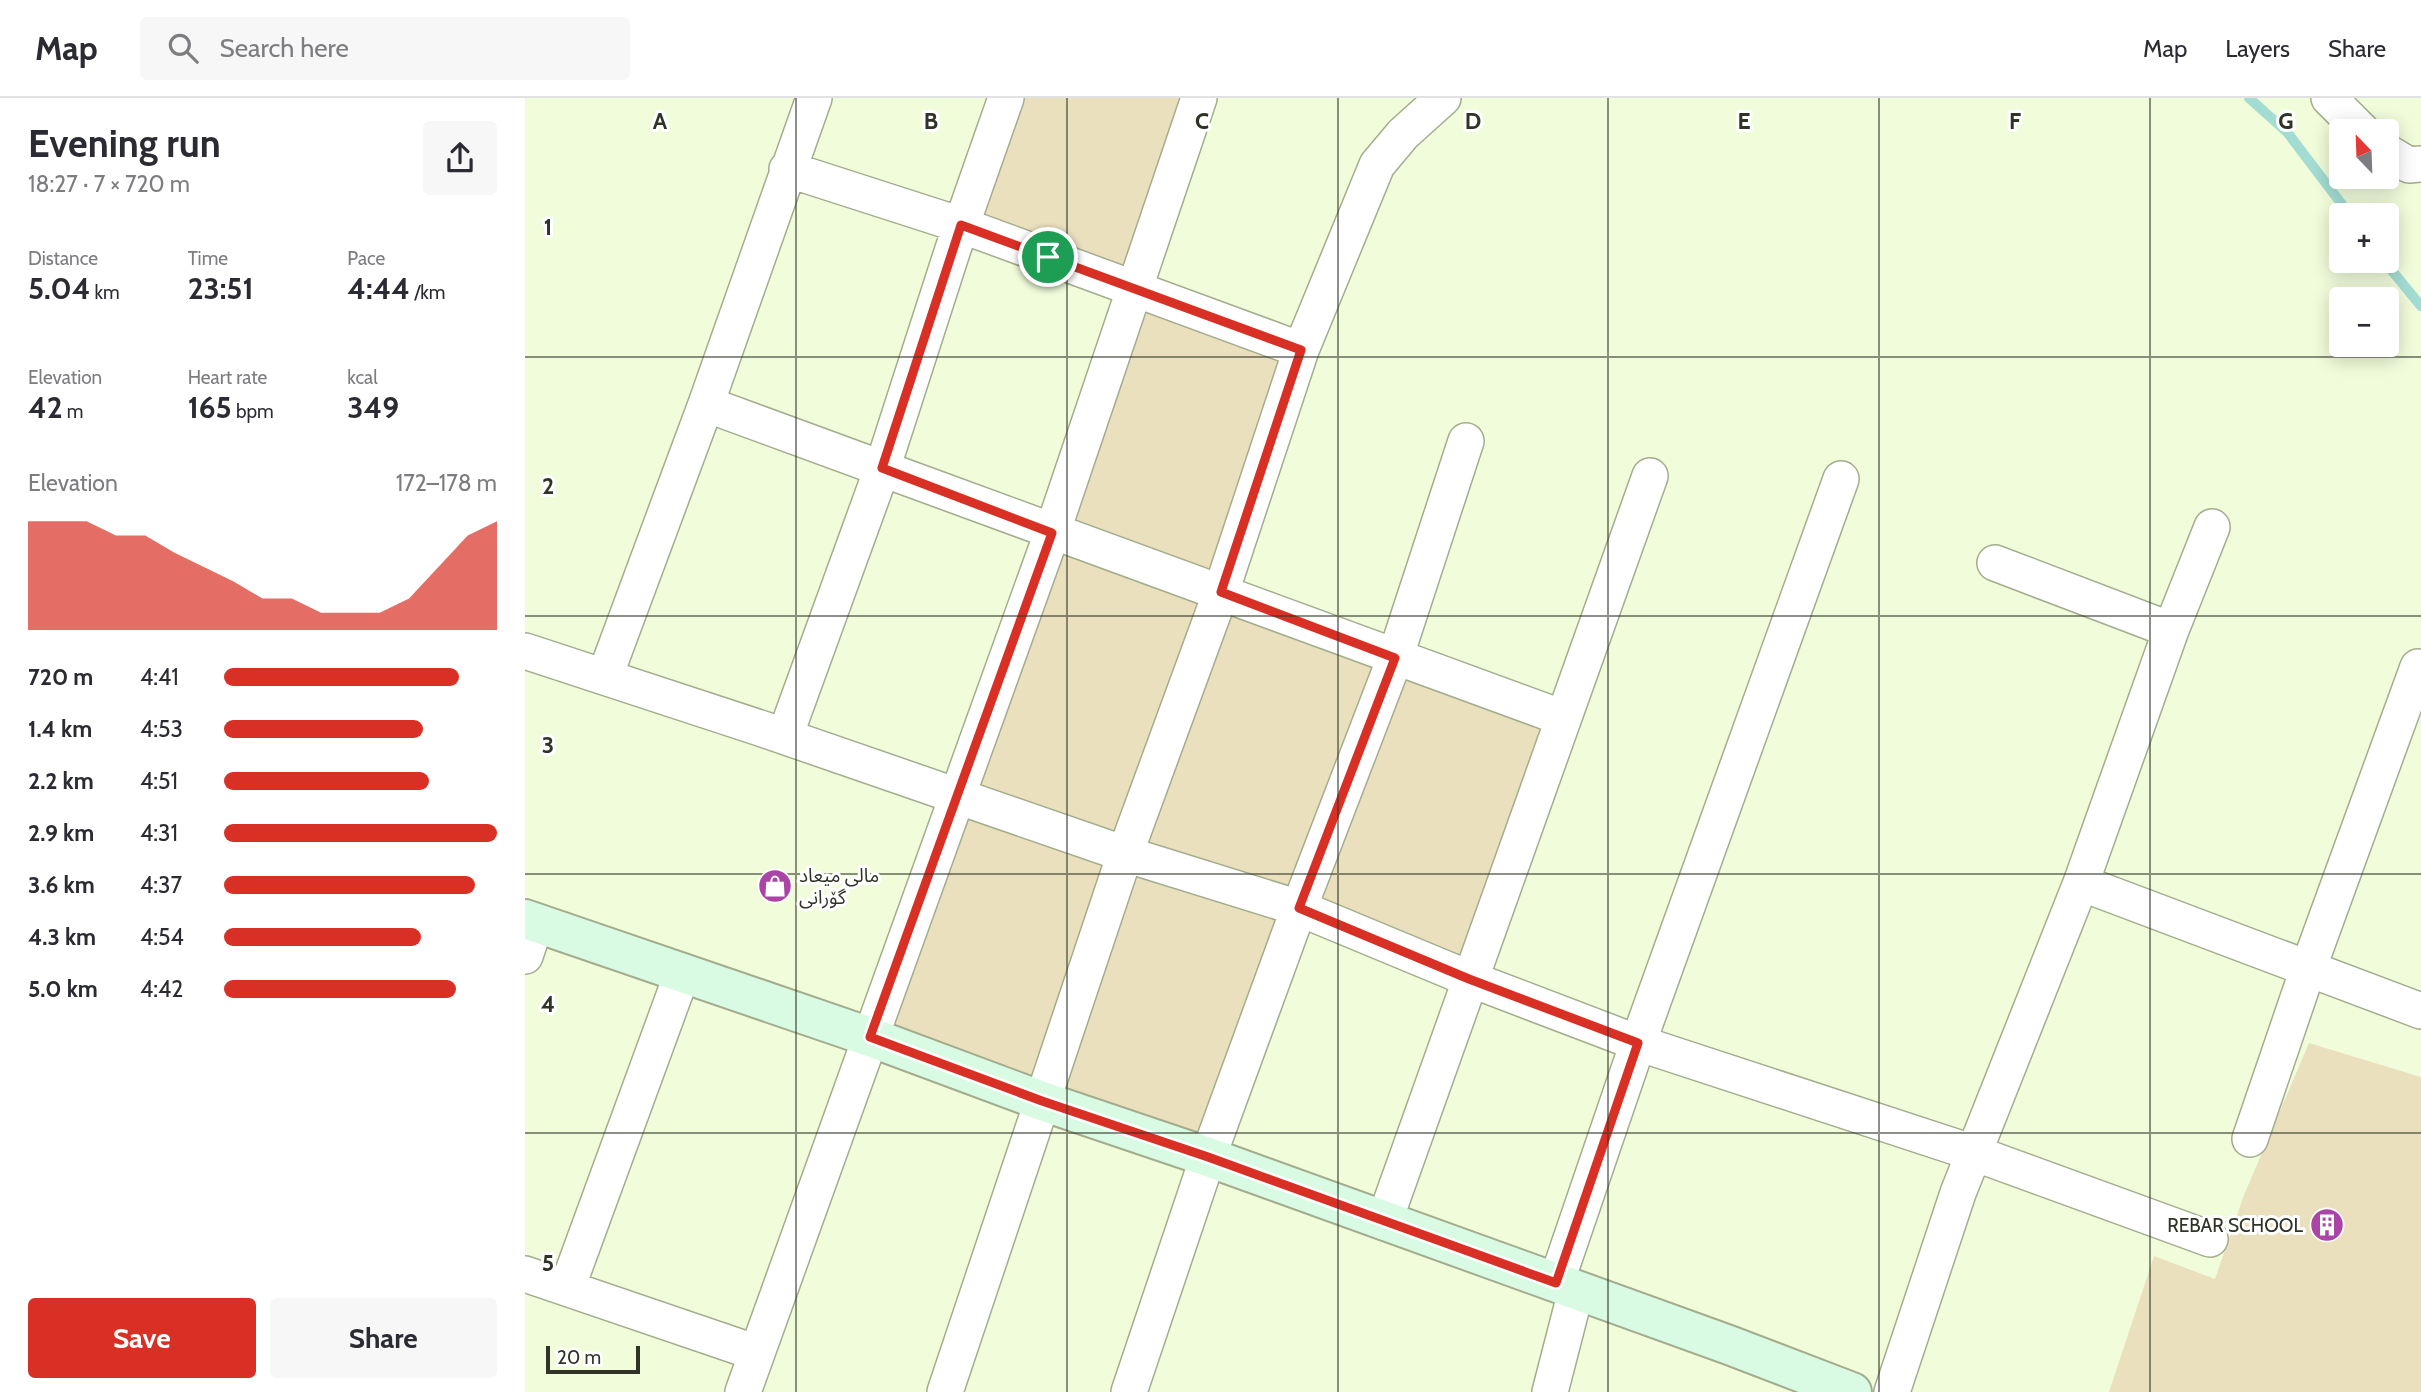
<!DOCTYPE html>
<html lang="en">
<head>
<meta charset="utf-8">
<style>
	:root { --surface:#fff; --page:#f7f7f7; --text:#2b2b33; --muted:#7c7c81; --line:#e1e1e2; --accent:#d93025 }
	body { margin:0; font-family:Cabin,"Noto Sans Arabic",sans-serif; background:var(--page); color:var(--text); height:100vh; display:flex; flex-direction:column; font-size:26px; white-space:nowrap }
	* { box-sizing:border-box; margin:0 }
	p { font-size:23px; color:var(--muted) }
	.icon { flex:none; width:38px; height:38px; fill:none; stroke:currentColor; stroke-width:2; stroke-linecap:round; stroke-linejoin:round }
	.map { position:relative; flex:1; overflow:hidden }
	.sheet { display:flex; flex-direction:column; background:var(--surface); width:525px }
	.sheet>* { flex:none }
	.needle { width:46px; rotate:337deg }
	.buttons { position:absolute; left:1804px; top:21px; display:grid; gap:14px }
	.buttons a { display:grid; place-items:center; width:70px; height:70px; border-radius:7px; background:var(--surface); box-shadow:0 4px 18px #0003; font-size:35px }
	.scale { position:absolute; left:21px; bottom:18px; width:94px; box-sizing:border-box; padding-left:7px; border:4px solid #303427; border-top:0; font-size:19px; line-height:24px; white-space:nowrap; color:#303427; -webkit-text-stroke:5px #fff; paint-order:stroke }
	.pin { position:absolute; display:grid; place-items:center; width:60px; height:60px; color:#fff; margin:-30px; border:4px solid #fff; border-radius:50%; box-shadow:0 2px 7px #0007 }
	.round { display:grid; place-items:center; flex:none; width:74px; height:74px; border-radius:7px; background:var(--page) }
	.head { display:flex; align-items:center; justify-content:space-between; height:119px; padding:0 28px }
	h1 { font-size:38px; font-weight:700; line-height:52px }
	.metrics { display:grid; grid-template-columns:repeat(3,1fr); gap:10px; height:119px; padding:7px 28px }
	.metrics div { display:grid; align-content:center }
	.metrics b { font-size:30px; font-weight:700 }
	.metrics small { font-size:19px; font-weight:400 }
	.metrics p { font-size:19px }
	.chart { height:196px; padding:14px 28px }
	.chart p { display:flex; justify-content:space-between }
	.chart svg { width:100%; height:126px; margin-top:7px; fill:var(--accent); opacity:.7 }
	.button { display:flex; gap:14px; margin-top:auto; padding:14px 28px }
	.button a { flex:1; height:80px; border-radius:7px; background:var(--accent); color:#fff; font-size:28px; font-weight:700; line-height:80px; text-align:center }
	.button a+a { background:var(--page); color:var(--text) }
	ul { padding:0 28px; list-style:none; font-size:23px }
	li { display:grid; grid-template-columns:112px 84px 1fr; align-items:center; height:52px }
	li i { height:18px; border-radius:9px; background:var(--accent) }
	header { display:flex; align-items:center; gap:42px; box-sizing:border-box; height:98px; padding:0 35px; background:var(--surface); border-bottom:2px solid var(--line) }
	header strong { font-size:33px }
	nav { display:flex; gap:38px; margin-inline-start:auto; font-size:24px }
	.search { width:490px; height:63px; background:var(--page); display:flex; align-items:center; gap:18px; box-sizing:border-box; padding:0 24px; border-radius:7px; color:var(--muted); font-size:26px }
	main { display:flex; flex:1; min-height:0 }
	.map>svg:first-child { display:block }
</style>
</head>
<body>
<header>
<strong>Map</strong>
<div class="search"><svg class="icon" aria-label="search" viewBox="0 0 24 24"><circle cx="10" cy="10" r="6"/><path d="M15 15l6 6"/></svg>Search here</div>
<nav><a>Map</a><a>Layers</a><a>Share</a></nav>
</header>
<main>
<section class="sheet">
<div class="head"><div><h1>Evening run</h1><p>18:27 · 7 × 720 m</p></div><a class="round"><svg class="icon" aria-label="share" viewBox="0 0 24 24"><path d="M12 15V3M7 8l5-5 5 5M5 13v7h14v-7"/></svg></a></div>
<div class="metrics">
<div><p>Distance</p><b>5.04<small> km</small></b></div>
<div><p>Time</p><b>23:51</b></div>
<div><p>Pace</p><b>4:44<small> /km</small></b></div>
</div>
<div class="metrics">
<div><p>Elevation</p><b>42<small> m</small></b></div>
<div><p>Heart rate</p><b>165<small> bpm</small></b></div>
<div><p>kcal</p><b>349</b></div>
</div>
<div class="chart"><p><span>Elevation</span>172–178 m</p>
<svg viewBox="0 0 160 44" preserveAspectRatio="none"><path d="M0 44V6L10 6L20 6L30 11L40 11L50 17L60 22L70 27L80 33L90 33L100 38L110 38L120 38L130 33L140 22L150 11L160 6V44z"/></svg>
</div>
<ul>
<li><b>720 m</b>4:41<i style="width:86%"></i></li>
<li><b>1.4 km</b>4:53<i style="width:73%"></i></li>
<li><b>2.2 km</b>4:51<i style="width:75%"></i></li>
<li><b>2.9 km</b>4:31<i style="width:100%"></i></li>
<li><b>3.6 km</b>4:37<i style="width:92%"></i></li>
<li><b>4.3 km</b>4:54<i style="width:72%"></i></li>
<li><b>5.0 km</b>4:42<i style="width:85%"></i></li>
</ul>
<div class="button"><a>Save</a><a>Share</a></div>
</section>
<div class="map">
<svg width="1896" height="1294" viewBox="0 0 1896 1294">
	<rect width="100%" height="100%" fill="#f1fcdb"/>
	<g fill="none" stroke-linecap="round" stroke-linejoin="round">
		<!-- stream -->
		<path stroke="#a3dcd2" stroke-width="10" d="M1724,0L1762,34L1825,117
			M1859,163L1896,208"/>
	</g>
	<!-- building -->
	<path fill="#ebe0be" d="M480,0H674L609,191L436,127Z
		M609,191L776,252L696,494L1038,620L945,881L774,810L683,1059L351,924Z
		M1784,945L1896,979V1294H1584L1629,1158L1690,1181L1719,1097Z"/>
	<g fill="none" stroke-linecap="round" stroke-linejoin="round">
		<!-- street casing -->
		<g stroke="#a3ad8e" stroke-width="38">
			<path id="street" d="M1804,0L1837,33
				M1862,54L1884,67L1896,66
				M262,71L436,127L776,252
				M181,306C467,410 752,518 1038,620
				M1470,465L1646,532
				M0,553L235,630L600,756L774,810L945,881L1113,945L1449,1055L1685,1141
				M80,578L181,306L289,0
				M260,638L357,371L428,151L481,0
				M1556,785L1896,913
				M0,858L11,825
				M1725,1041L1783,871L1893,569
				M859,1124L1125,378
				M0,1176L232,1255
				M1031,1185L1113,945L1316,381
				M42,1190L157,876
				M218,1294L527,435L674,0
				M420,1294L600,756L696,494L776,252L852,67L878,36L918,0
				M604,1294L683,1059L774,810L870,560L941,343
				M1025,1294L1051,1193
				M1367,1294L1433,1095L1556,785L1646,532L1687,429"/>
		</g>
		<!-- secondary casing -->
		<g stroke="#a3ad8e" stroke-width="42">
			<path id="secondary" d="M0,821L345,939L517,1003L683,1059L1204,1247L1327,1294"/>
		</g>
		<!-- street -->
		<use href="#street" stroke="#fff" stroke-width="35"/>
		<!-- secondary -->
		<use href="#secondary" stroke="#d9fae3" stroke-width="38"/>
	</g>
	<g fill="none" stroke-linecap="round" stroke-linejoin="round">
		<!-- route casing -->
		<g stroke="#fff" stroke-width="14">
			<path id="route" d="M436,127L776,252L696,494L870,560L774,810L944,881L1113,945L1031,1185L683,1059L517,1003L345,939L527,435L357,370Z"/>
		</g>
		<!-- route -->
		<use href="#route" stroke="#d93025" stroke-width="9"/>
	</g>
	<!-- grid -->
	<path fill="none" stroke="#303427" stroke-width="2" stroke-opacity="0.55" d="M271,0V1294M542,0V1294M813,0V1294M1083,0V1294M1354,0V1294M1625,0V1294M0,259H1896M0,518H1896M0,776H1896M0,1035H1896"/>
	<!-- icons -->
	<defs>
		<g id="shop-disc" transform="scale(1.75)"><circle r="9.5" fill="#ab44a7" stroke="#fff"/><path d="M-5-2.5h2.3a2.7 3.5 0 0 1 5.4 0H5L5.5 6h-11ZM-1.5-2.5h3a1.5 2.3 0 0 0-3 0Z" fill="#fff"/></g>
		<g id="building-disc" transform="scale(1.75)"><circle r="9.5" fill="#ab44a7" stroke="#fff"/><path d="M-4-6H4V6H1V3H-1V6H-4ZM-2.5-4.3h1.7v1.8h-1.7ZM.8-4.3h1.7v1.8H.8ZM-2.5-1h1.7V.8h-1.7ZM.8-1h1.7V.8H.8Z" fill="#fff"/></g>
	</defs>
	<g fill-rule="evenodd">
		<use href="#shop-disc" x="250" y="788"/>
		<use href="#building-disc" x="1802" y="1127"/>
	</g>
	<g text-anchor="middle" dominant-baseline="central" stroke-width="6" stroke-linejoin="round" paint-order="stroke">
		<!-- poi labels -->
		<g font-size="19" fill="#303427" stroke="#fff" text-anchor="start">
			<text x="274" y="777">مالی میعاد<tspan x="274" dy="22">گۆرانی</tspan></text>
			<text x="1778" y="1127" text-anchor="end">REBAR SCHOOL</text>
		</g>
	</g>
	<g font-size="23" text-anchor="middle" font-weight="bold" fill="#303427" stroke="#fff" stroke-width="6" stroke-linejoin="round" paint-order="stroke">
		<text x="135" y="31">A</text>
		<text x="406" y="31">B</text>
		<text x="677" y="31">C</text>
		<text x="948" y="31">D</text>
		<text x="1219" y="31">E</text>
		<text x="1490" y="31">F</text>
		<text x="1761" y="31">G</text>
		<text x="23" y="137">1</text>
		<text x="23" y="396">2</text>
		<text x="23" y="655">3</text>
		<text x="23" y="914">4</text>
		<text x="23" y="1173">5</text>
	</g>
</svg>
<div class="buttons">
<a><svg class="needle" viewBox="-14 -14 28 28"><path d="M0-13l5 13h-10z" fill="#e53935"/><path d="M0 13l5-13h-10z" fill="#7c7c81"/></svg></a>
<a>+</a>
<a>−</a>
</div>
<div class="scale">20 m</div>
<div class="pin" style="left:523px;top:159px;background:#1e9e55"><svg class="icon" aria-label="arrive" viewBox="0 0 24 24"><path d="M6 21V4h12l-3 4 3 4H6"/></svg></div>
</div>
</main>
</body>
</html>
